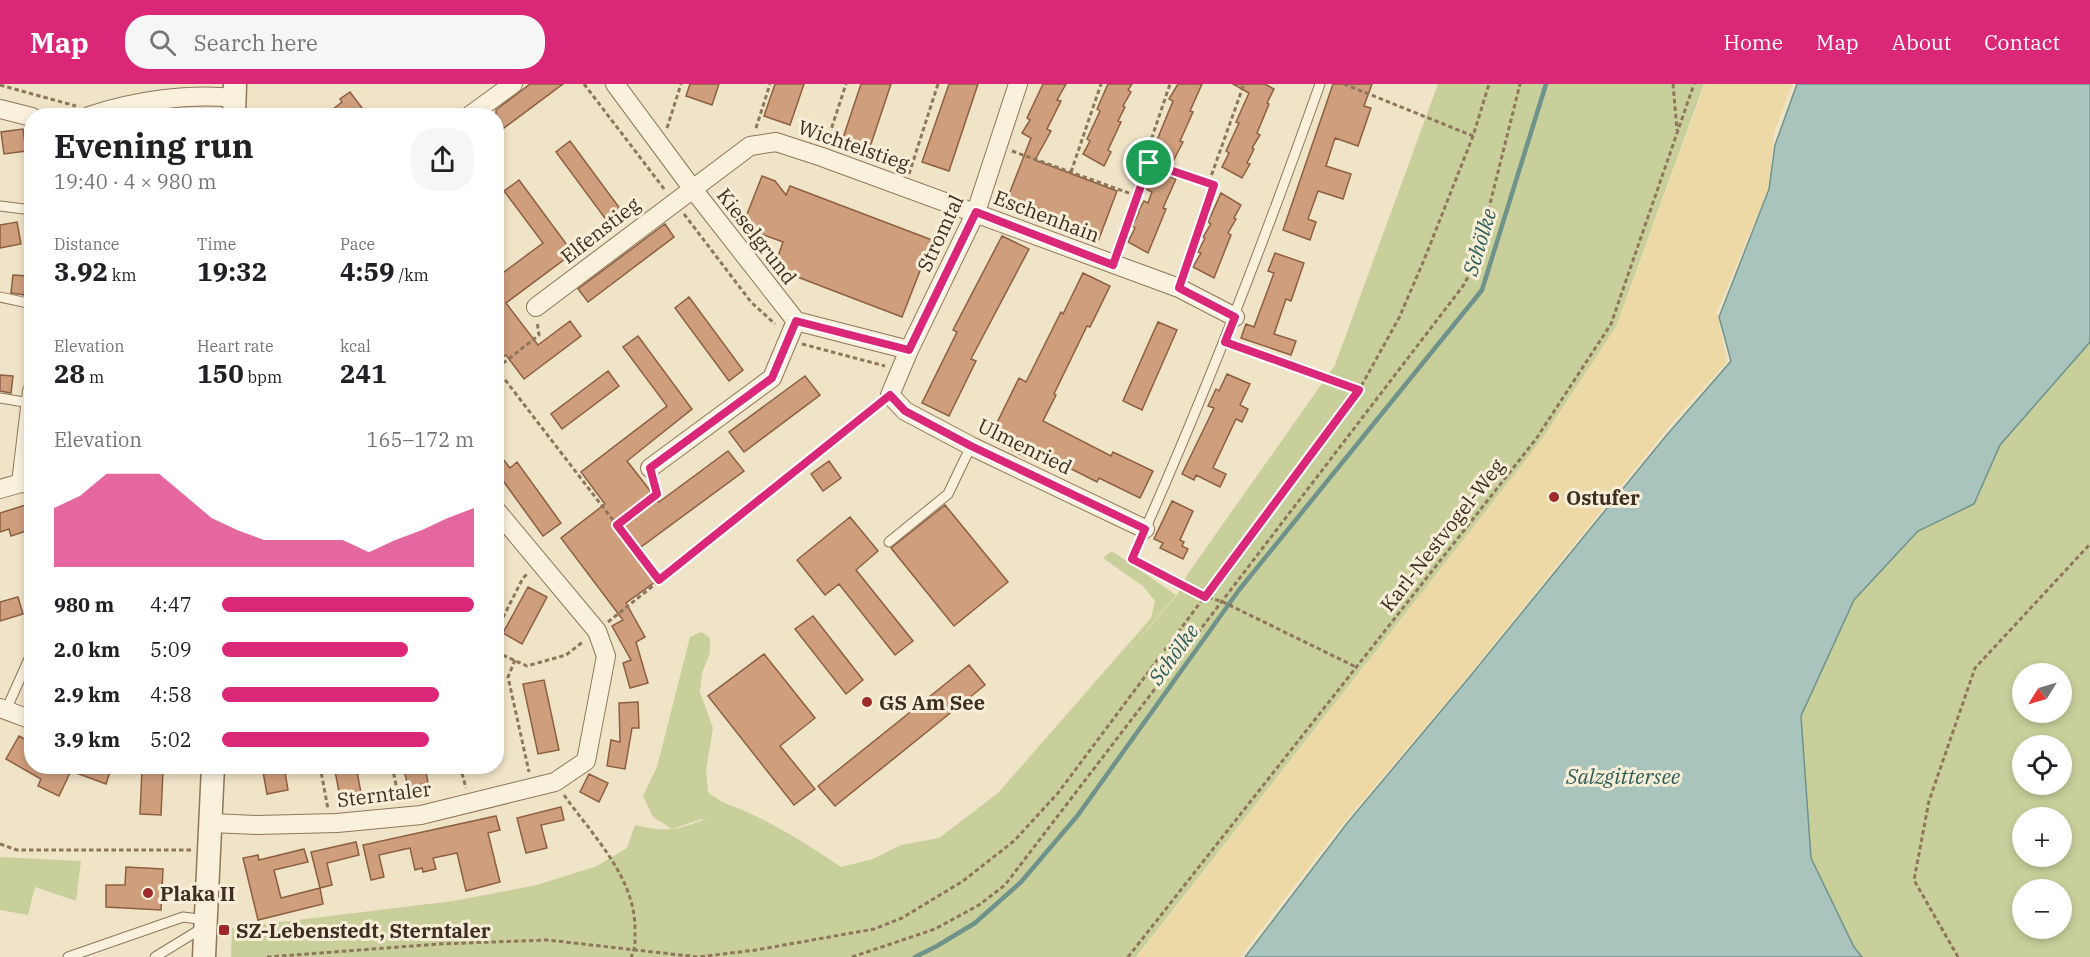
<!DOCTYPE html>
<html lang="en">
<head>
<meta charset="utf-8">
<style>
	:root { --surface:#fff; --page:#f6f6f6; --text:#202124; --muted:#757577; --accent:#db2777 }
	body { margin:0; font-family:"IBM Plex Serif",serif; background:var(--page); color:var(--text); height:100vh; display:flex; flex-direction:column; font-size:22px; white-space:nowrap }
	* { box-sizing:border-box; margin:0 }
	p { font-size:20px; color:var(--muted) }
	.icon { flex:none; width:33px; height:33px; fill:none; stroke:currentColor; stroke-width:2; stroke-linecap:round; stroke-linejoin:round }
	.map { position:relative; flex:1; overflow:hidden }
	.details { position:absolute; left:24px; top:24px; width:480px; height:666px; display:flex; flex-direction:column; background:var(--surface); border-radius:24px; box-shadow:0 3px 9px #0003 }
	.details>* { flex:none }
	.needle { width:39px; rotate:233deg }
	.fabs { position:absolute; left:2012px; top:579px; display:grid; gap:12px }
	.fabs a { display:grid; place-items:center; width:60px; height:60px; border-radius:50%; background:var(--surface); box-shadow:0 3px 9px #0003; font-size:30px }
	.pin { position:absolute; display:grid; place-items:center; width:51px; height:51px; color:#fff; margin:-26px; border:3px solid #fff; border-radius:50%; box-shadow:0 2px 6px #0007 }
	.round { display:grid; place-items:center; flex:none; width:63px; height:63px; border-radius:24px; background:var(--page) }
	.head { display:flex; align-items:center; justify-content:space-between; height:102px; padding:0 30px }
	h1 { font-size:33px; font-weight:700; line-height:45px }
	.metrics { display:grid; grid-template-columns:repeat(3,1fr); gap:9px; height:102px; padding:6px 30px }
	.metrics div { display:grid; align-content:center }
	.metrics b { font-size:26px; font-weight:700 }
	.metrics small { font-size:16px; font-weight:400 }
	.metrics p { font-size:16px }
	.chart { height:168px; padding:12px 30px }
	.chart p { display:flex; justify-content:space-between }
	.chart svg { width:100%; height:108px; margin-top:6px; fill:var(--accent); opacity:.7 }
	ul { padding:0 30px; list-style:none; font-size:20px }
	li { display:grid; grid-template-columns:96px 72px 1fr; align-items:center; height:45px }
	li i { height:15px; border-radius:8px; background:var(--accent) }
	header { display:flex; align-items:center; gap:36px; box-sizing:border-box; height:84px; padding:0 30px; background:var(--accent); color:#fff }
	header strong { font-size:28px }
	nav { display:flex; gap:33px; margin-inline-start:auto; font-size:21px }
	.search { width:420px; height:54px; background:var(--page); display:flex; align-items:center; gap:15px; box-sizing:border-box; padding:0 21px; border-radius:24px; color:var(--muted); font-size:22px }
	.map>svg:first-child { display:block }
</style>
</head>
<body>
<header>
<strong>Map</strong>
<div class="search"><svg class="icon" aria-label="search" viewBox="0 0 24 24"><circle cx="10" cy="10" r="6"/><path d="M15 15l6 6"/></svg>Search here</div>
<nav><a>Home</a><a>Map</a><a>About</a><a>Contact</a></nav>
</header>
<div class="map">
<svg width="2090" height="873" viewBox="0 0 2090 873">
	<rect width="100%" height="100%" fill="#f0e4c8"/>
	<!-- green -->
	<path fill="#c9cf9b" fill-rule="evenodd" d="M1438,0H1704L1616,243L1540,358L1136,873H231L232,844L453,817L537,801L597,782L627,764L635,741C666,748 673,747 703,736L707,738L702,735L672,745L653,733L643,712L657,683L690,553L701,548L710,554V569L702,589L700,608L713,644L706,686L708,708C725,722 731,720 749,729C781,744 812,763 841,783L873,775L901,761L939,754L998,709L1151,534L1155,517L1144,503L1103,474L1112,467L1176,511L1116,582L1177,511L1187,491L1335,281Z
		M2090,258V873H1862L1854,863L1811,774L1801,632L1854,516L1918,447L1974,420L2000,361ZM2022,590H2061V628H2022ZM2022,662H2061V700H2022ZM2022,734H2061V772H2022ZM2022,806H2061V844H2022Z
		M0,773L81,777L76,817L35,803L28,831L0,826Z"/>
	<!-- sand -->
	<path fill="#ecd9a5" d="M1705,0H1792L1774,49L1769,103L1717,228L1727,278L1672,339L1456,607L1336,748L1240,873H1137L1540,358L1616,243Z"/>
	<!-- water -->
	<path fill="#a9c4bc" stroke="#6f938a" stroke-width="1.5" d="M1797,0H2090V258L2000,361L1974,420L1918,447L1854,516L1801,632L1811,774L1854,863L1862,873H1245L1348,738L1467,596L1665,353L1731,277L1719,233L1769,105L1775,61Z"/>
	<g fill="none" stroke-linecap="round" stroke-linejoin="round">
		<!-- stream -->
		<path stroke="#6f938a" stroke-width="4.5" d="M915,873L937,862L975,839L1021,798L1078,731L1239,506L1482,206L1546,0"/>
	</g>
	<!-- building -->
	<path fill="#cf9f7d" stroke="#8d5f41" stroke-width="1.5" d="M530,0H563L496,50V26Z
		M690,0H719L712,21L686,12Z
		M775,0H804L790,41L764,32Z
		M861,0H891L870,63L843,54Z
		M949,0H978L949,87L922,78Z
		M1043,0H1066L1057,16L1061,17L1047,45L1051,47L1035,76L1117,107L1097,160L1033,136L1038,124L1008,113L1031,54L1022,49L1030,36L1027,34Z
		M1108,0H1132L1128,6L1131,8L1123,22L1125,23L1118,37L1121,38L1108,66L1111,68L1104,82L1083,70L1090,57L1087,55L1100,27L1097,25Z
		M1178,0H1202L1190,27L1193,28L1180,57L1183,58L1166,91L1176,95L1163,124L1166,125L1148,169L1128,158L1135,144L1132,142L1139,129L1138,128L1144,117L1148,119L1152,108L1146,105L1149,99L1148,98L1165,66L1155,61L1173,17L1169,15Z
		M1233,0H1265L1274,5L1267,19L1269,20L1257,49L1260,51L1252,64L1254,65L1247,79L1250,80L1242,94L1222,83L1229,69L1226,67L1239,39L1236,38L1249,9Z
		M1333,0H1372L1364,22L1371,24L1358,62L1335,54L1326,82L1351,90L1343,115L1318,107L1308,135L1316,138L1310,156L1283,146Z
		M350,8L368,32H324L342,18L340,15Z
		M23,45L26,67L4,70L1,48Z
		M570,57L624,130L610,141L556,68Z
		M762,92L775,97L786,111L790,102L932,156L902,233L774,184L783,158L742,143Z
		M519,96L573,169L506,219L538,261L570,237L581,252L524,295L506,271L496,278V194L543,159L504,107Z
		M1221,109L1241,121L1234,134L1236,135L1228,149L1231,151L1214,194L1193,183L1201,169L1198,168L1205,154L1203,153L1211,140L1208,138Z
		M17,138L21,160L0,164V141Z
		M665,140L674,153L588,218L578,205Z
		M1002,152L1029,165L971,275L976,277L949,332L922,319L957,248L953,246Z
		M1275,169L1304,179L1291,217L1286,215L1274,250L1296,257L1291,271L1241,254L1246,240L1254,243L1274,189L1268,187Z
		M1083,189L1110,202L1090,243L1087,242L1054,310L1056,311L1043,337L1111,372L1113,368L1153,387L1140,414L1099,394L1097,398L1030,364L1025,373L989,355L1019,294L1026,298L1061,228L1063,230Z
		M13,191L27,192L24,211L11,209Z
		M689,213L743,286L729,297L675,224Z
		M1158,238L1177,246L1142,326L1123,317Z
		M638,252L692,325L627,377L659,418L728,367L744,387L633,469L655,498L626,519L645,553L636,558L648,599L630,604L623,579L631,576L612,542L623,536L561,454L605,420L581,388L667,322L623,263Z
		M608,287L619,302L562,345L551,330Z
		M1227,290L1250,300L1240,321L1248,325L1242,338L1236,335L1213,384L1226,390L1220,403L1196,391L1194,396L1182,390L1214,324L1208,322L1216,305L1219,307Z
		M0,291L13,292L11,309L0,307Z
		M805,292L820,311L744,368L729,348Z
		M496,366L510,384L517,378L561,439L543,452L496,387Z
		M829,377L841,394L823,407L811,390Z
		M1172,417L1193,427L1180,456L1184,458L1182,462L1188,465L1183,475L1160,464L1163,459L1154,455Z
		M32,419V445L11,452L9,445L0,448V429Z
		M945,421L1008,498L954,542L891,464Z
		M850,433L878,467L856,486L913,557L895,571L839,500L825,511L797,476Z
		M528,503L547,513L522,560L503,549Z
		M18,513L23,530L0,537V518Z
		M813,532L863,596L846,610L795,545Z
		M764,570L815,634L780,662L815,705L794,721L708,612Z
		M969,581L985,601L835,722L818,702Z
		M544,596L559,666L538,670L523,600Z
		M638,618L639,644H632L625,685L607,682L611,656L620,658L619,619Z
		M19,652L32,659V682H112L106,700L71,687L59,712L38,702L41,695L6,675Z
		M262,682H284L288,706L267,710Z
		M334,682H356L361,709L340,713Z
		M403,682H425L428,699L408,703Z
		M142,686L163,687L161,731L140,730Z
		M589,690L608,699L599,718L580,708Z
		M561,723L564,736L541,741L547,764L526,769L517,734Z
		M496,732L500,746L488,749L500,798L466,807L457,769L433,774L436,785L423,788L422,784L415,786L410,764L379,771L384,793L371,796L363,761Z
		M356,758L359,771L327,779L332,801L320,804L311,768Z
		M304,765L308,778L274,786L281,814L320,804L323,820L258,836L243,774L258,771L259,776Z
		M126,783L163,785L161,826L106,823V801H125Z"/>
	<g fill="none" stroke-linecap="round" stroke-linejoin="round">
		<!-- service casing -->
		<g stroke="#8d765c" stroke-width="11">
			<path id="service" d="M0,122L32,126
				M0,213L32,220
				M0,314L30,319
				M889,458L948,410L971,362
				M1132,475C1202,319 1263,161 1320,0
				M6,626L32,568
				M68,873L183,833L206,836
				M155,873L204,843"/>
		</g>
		<!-- minor casing -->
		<g stroke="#8d765c" stroke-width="20">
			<path id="minor" d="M615,0L692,104L796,237L909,266
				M1018,0L976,128L909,266L890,311L905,327L971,362L1145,445
				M0,25L32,33
				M89,32C134,17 187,9 235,14
				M469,32L513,0
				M536,223L750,62L776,58L822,73L1179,204L1235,233
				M650,384L772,294L796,237
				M21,399L32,307
				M0,405L21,399L32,400
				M0,624L32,636
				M211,739L257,741L337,739L421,731L555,698L586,677L606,572L597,547L496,426"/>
		</g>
		<!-- tertiary casing -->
		<g stroke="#8d765c" stroke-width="25">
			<path id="tertiary" d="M234,32L235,0
				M204,873L213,682"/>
		</g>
		<!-- path -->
		<path stroke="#8d765c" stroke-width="3" stroke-dasharray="4.5 3" stroke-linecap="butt" d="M584,0L665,106
			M1344,0L1473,52
			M1673,0L1677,46
			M0,1L76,22
			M667,44L681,0
			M756,44L770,0
			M827,58L846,0
			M1012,67L1137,112
			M1149,79L1209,98
			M1071,88L1101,0
			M909,90L938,0
			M684,130L751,218L775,240
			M1119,165L1149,79L1144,77L1170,0
			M1185,188L1214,101L1209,98L1244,0
			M802,260L885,282
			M1233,261L1359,306
			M496,284L659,496
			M497,284L539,251L537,237
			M617,441L657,410L654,400
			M1141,480L1205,513L1221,517L1356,583
			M608,538L879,320
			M496,547L523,494L527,490
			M496,568L527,582L566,571L584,557
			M515,576L508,593L529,688
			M320,682L328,725
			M392,682L400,719
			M460,682L466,704
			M564,711C593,752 635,793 635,845C635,856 636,864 631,873
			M0,760L17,766H192
			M267,873L439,860L547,856L698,873L756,866L874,845L902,834L963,797L1014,757L1058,709L1359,306L1399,234L1424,176L1473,52L1489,0
			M852,873L935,845L979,821L1005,801L1463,202L1475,180L1520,0
			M1128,873L1536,355L1611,240L1694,0
			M1958,873L1914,796L1929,717L1975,584L2090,460"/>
		<!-- service -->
		<use href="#service" stroke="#faf1dc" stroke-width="9"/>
		<!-- minor -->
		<use href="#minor" stroke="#faf1dc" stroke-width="18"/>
		<!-- tertiary -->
		<use href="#tertiary" stroke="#faf1dc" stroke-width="22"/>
	</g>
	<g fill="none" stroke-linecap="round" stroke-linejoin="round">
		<!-- route casing -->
		<g stroke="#fff" stroke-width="12">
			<path id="route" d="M1149,79L1214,101L1179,204L1235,233L1225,258L1359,306L1205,513L1132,475L1145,445L971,362L905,327L890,311L659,496L617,441L657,410L650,384L772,294L796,237L909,266L976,128L1113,181Z"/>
		</g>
		<!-- route -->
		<use href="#route" stroke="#db2777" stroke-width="8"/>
	</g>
	<!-- markers -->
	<g fill="#9e2a2b" stroke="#f7eed8" stroke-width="2">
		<circle cx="1554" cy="413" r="6"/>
		<circle cx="867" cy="618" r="6"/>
		<circle cx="148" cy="809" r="6"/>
		<rect x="218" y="840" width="12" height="12" rx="3"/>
	</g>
	<g text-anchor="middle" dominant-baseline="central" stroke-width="6" stroke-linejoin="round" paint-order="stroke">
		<!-- street labels -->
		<g font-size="20" fill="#3d2e20" stroke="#f7eed8">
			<text transform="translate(854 61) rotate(19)">Wichtelstieg</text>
			<text transform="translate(1047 132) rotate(21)">Eschenhain</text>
			<text transform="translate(600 146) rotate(-38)">Elfenstieg</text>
			<text transform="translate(940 149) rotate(-65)">Stromtal</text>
			<text transform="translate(757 152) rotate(52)">Kieselgrund</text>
			<text transform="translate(1025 362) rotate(26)">Ulmenried</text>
			<text transform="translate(1442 451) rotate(-52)">Karl-Nestvogel-Weg</text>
			<text transform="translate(384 710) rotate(-7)">Sterntaler</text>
		</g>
		<!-- poi labels -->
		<g font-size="20" font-weight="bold" fill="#3d2e20" stroke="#f7eed8" text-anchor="start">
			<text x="1566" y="413">Ostufer</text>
			<text x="879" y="618">GS Am See</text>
			<text x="160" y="809">Plaka II</text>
			<text x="236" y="846">SZ-Lebenstedt, Sterntaler</text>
		</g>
		<!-- water labels -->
		<g font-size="21" font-style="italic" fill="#2f5d5a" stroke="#f7eed8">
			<text transform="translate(1479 158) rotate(-73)">Schölke</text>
			<text transform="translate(1173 570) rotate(-54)">Schölke</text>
			<text x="1623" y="692">Salzgittersee</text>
		</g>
	</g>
</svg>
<div class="fabs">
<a><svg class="needle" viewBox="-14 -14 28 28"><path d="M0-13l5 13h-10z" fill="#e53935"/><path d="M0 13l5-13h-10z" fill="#757577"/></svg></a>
<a><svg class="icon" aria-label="locate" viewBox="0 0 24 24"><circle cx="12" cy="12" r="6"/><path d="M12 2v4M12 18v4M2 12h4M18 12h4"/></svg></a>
<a>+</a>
<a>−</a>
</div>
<div class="pin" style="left:1149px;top:79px;background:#1e9e55"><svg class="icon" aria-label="arrive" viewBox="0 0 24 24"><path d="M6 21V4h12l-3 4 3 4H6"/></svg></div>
<section class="details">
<div class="head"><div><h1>Evening run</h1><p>19:40 · 4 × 980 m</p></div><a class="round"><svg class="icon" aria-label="share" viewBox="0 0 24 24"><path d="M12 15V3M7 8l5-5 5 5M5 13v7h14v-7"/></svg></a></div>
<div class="metrics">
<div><p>Distance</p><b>3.92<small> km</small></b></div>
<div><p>Time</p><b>19:32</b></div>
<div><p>Pace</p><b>4:59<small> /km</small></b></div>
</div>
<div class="metrics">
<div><p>Elevation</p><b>28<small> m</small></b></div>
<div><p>Heart rate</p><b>150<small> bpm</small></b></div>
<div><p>kcal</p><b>241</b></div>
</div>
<div class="chart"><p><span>Elevation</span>165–172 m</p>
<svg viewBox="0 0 160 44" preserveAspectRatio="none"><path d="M0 44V20L10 15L20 6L30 6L40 6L50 15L60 24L70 29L80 33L90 33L100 33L110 33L120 38L130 33L140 29L150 24L160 20V44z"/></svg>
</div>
<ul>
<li><b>980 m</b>4:47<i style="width:100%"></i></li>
<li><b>2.0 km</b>5:09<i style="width:74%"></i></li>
<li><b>2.9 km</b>4:58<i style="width:86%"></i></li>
<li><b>3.9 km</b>5:02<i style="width:82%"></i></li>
</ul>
</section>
</div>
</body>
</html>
